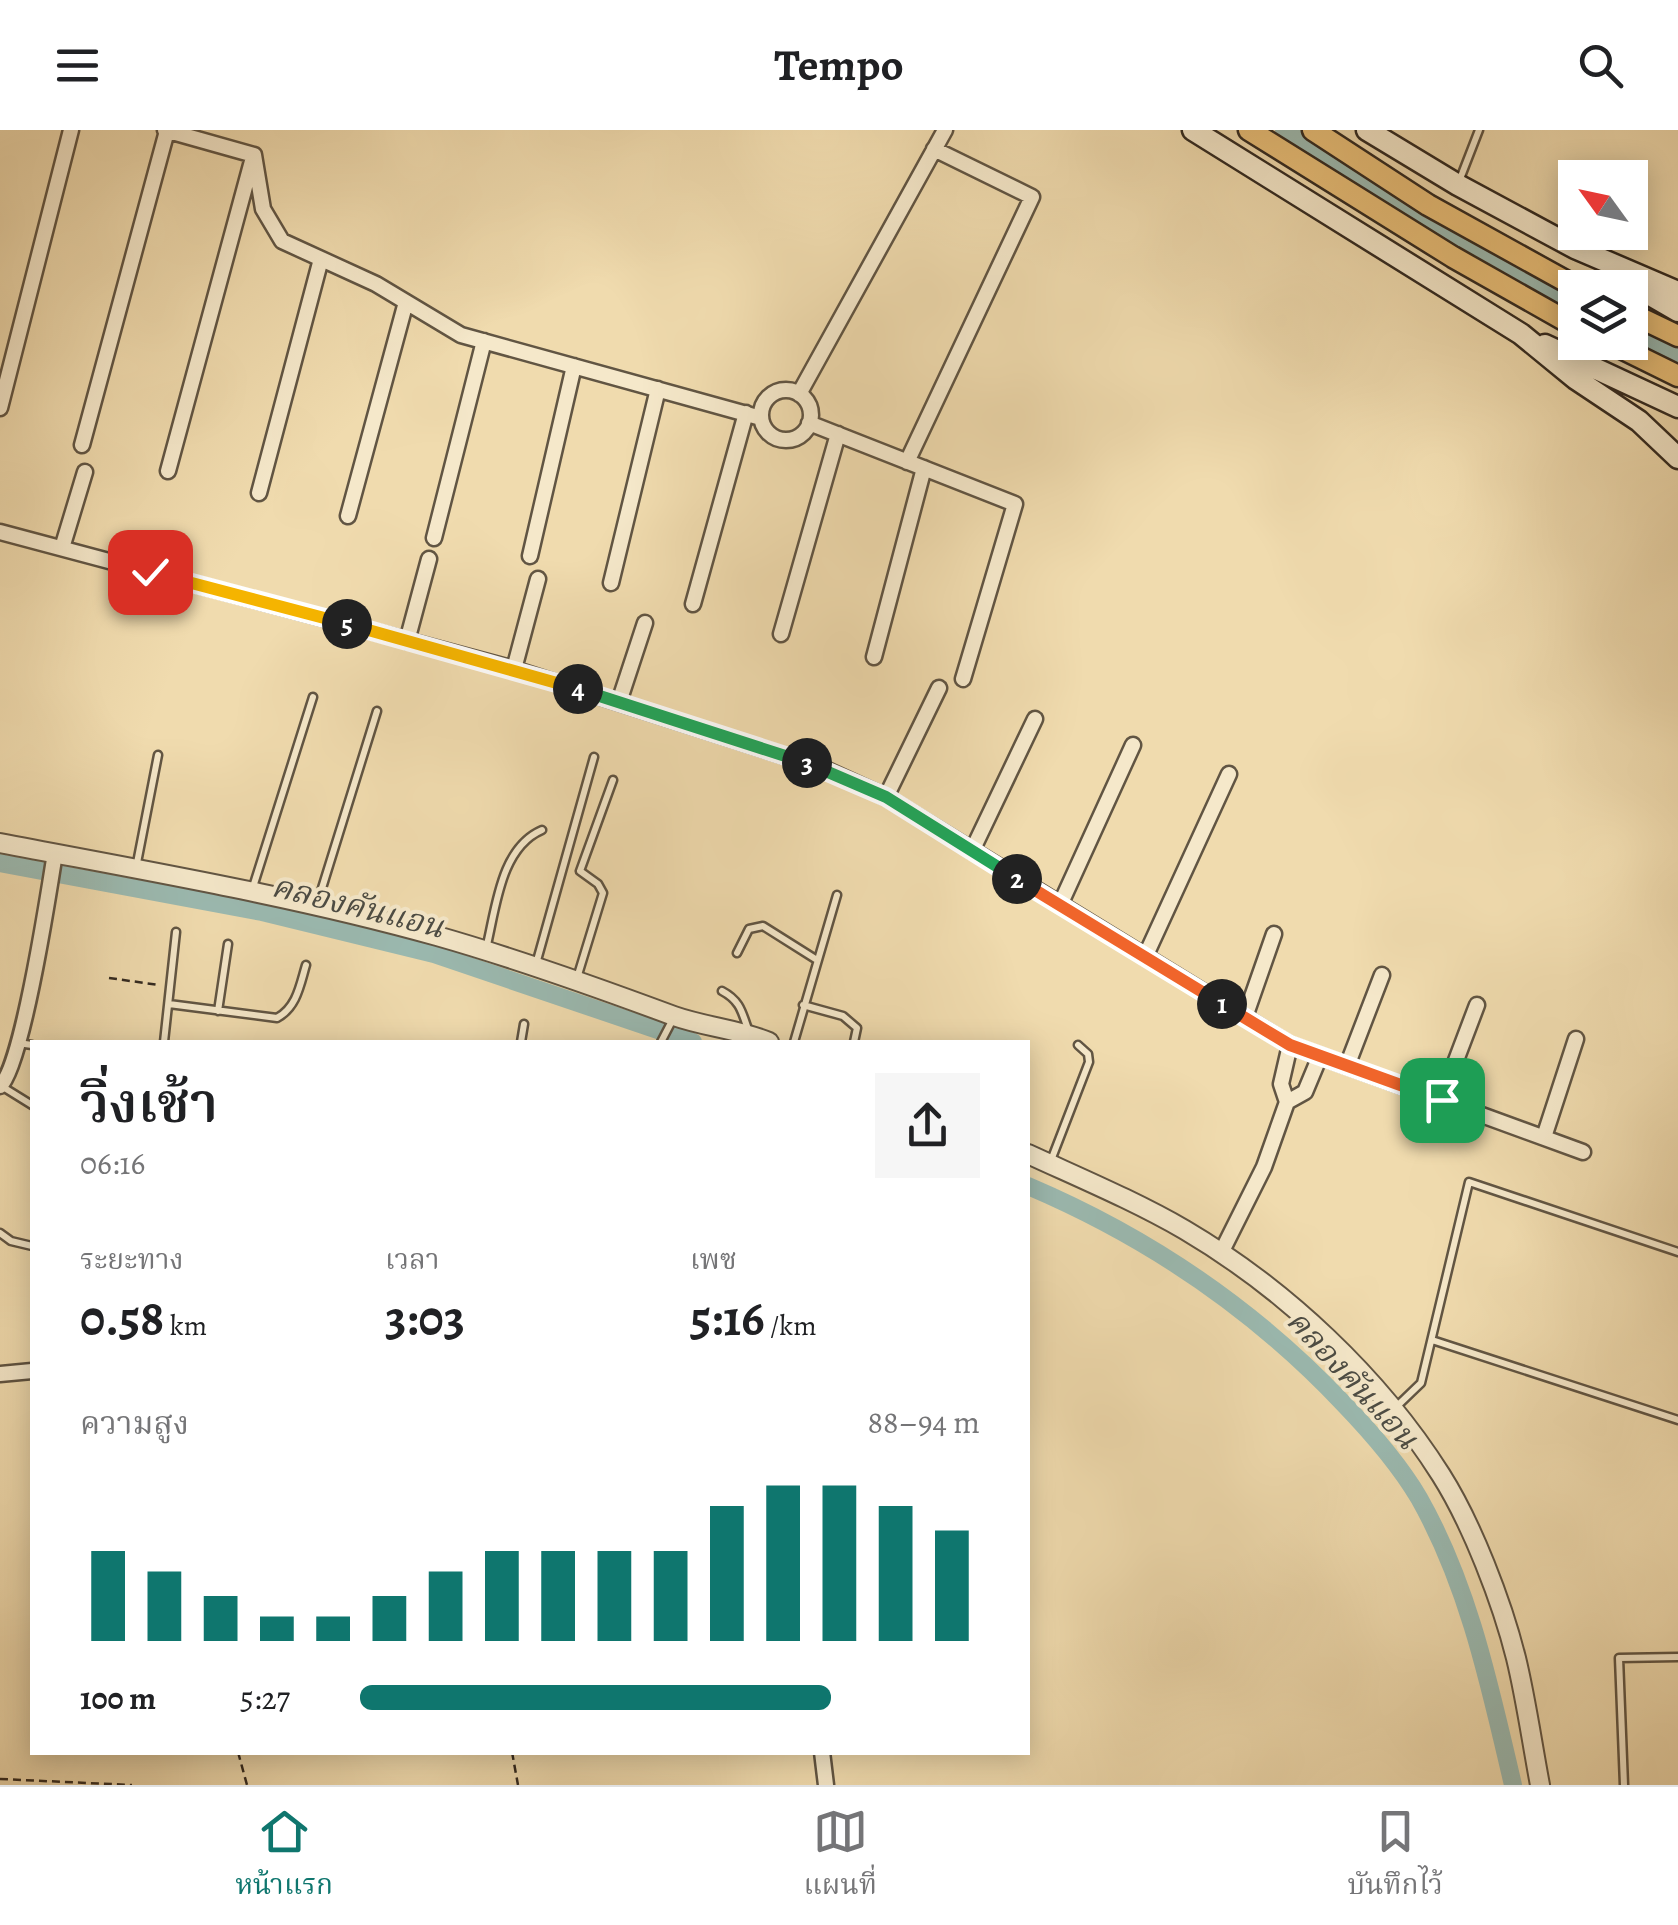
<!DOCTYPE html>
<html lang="th">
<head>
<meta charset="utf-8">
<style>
	:root { --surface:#fff; --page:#f6f6f6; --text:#202124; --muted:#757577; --line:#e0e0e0; --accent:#0f766e }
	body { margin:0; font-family:Alegreya,"Noto Serif Thai",serif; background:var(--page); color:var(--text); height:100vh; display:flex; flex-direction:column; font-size:38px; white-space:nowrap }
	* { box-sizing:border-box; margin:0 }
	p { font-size:32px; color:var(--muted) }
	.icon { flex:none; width:55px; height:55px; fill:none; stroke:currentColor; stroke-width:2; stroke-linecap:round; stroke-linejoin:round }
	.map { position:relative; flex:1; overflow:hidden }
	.sheet { position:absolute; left:30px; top:910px; width:1000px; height:715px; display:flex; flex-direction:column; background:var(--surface); border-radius:0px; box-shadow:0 5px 25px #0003 }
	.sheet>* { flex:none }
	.needle { width:65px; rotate:303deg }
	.tools { position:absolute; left:1558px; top:30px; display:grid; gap:20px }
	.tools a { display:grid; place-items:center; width:90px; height:90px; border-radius:0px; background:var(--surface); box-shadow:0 5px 25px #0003; font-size:50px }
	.pin { position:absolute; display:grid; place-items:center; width:85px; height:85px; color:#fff; margin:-42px; border-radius:20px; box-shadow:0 5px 15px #0006 }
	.km { position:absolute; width:50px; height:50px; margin:-25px; border-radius:50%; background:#222; color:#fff; font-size:28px; line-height:50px; text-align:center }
	.round { display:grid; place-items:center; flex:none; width:105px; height:105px; border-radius:0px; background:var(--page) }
	.head { display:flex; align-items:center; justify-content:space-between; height:170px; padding:0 50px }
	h1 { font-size:55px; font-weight:600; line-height:75px }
	.stats { display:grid; grid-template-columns:repeat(3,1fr); gap:15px; height:170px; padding:10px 50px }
	.stats div { display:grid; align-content:center }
	.stats b { font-size:50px; font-weight:600 }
	.stats small { font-size:28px; font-weight:400 }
	.stats p { font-size:28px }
	.chart { height:280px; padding:20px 50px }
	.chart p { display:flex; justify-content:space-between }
	.chart svg { width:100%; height:180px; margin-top:10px; stroke:var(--accent); stroke-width:6 }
	ul { padding:0 50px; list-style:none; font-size:32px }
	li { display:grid; grid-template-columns:160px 120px 1fr; align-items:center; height:75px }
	li i { height:25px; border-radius:12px; background:var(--accent) }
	header { display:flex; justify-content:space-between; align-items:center; height:130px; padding:0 50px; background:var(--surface); font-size:45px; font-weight:600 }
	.tabs { display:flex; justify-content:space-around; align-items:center; height:140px; border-top:2px solid var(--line); background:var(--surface); font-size:28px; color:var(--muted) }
	.tabs a { display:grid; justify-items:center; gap:5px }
	.tabs .on { color:var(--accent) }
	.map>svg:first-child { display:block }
</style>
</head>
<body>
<header><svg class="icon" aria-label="menu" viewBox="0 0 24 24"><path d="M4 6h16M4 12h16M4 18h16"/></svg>Tempo<svg class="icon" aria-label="search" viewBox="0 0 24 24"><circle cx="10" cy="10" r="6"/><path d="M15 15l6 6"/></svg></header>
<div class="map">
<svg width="1678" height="1655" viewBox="0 0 1678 1655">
	<rect width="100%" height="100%" fill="#f0dbae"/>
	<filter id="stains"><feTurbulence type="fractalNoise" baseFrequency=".002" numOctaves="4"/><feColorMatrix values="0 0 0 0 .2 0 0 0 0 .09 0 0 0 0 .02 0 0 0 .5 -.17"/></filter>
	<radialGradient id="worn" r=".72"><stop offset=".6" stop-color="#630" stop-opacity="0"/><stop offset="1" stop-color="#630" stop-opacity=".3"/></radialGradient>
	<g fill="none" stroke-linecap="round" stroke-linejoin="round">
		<!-- canal -->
		<path stroke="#9bbab1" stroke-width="18" d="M1284,0L1380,64L1575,175
			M1630,204L1678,228
			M0,733L262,782L434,824L693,912
			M1028,1056C1148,1107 1253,1178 1343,1273C1370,1301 1399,1334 1419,1368C1469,1456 1490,1557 1513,1655"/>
		<!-- service casing -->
		<g stroke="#615543" stroke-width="11">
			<path id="service" d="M1460,49L1479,0
				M136,738L158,625
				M253,757L313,567
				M318,771L377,581
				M486,819C496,779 500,718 542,700
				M737,823L749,799L763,796L817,830
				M536,834L594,627
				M577,848L603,763L598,754L580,741L613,650
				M722,861C741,871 742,883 749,902
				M169,874L277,888C297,877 300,855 306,835
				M803,875L843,886L857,898L854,912
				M218,881L228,814
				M164,912L176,802
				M521,912L524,894
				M661,912L674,887
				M794,912L837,765
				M18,913L32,915
				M3,957L32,975
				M1050,1033L1089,932L1088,924L1078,915
				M0,1103L11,1111L32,1116
				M1432,1210L1678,1290
				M1394,1279L1421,1253L1469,1052L1678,1122
				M1624,1655L1619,1528L1678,1527"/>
		</g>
		<!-- minor casing -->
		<g stroke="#615543" stroke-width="19">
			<path id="minor" d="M165,0L254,25L263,79L282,111L376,154L461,205L761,288
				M761 285a25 25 0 1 1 50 0a25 25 0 1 1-50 0Z
				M799,264L945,0
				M0,278L71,0
				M809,293L1015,374L963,549
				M82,315L167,1
				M907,332L1032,67L934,19
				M168,341L252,31
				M259,363L321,129
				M348,386L406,172
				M0,402L514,539L825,639L886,667L1290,915L1583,1022
				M434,408L484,211
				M62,418L85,342
				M530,426L574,236
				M611,453L658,259
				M693,474L746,283
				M781,504L838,304
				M407,511L429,429
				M874,527L924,338
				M514,539L538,449
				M619,572L645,493
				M886,667L939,558
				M972,721L1035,589
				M1060,775L1133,615
				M1145,827L1229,644
				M1245,887L1274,804
				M1347,936L1382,845
				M0,956C22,938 49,761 55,723
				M1441,970L1477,875
				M1287,972L1305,962L1320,926
				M1544,1007L1576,909
				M1221,1123L1264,1037L1287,972L1281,954L1290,915
				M0,1244L32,1241
				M822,1622L826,1655"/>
		</g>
		<!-- tertiary casing -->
		<g stroke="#615543" stroke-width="22">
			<path id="tertiary" d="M0,713C146,741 294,766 437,806C518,829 596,857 674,886C705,897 738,899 769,912
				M1028,1024C1080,1048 1135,1071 1185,1100C1285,1159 1379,1247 1441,1345C1472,1394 1502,1472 1516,1528C1526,1569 1532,1613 1540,1655"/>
		</g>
		<!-- secondary casing -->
		<g stroke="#31281f" stroke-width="25">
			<path id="secondary" d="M1193,0L1521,204L1576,249L1639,291L1678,328
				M1367,0L1458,55L1575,118L1678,162
				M1614,144L1678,181
				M1545,215L1678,277"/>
		</g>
		<!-- primary casing -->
		<g stroke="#31281f" stroke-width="25">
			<path id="primary" d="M1249,0L1453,127L1575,196
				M1313,0L1428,75L1578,158
				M1630,183L1678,206
				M1609,212L1678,246"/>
		</g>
		<!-- path -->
		<path stroke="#31281f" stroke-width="2.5" stroke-dasharray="8 5" stroke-linecap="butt" d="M109,848L159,855
			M238,1622L247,1655
			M512,1622L518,1655
			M0,1649L132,1655"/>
		<!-- service -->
		<use href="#service" stroke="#f5e8ca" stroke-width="6"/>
		<!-- minor -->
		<use href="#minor" stroke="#f5e8ca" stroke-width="14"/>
		<!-- tertiary -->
		<use href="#tertiary" stroke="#f5e8ca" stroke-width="18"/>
		<!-- secondary -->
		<use href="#secondary" stroke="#f5e8ca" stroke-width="20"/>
		<!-- primary -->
		<use href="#primary" stroke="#e8be77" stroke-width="20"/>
	</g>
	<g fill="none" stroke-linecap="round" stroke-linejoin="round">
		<!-- split-1 casing -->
		<g stroke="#fff" stroke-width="20">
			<path id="split-1" d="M1222,874L1290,915L1442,970"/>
		</g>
		<!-- split-2 casing -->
		<g stroke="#fff" stroke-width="20">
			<path id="split-2" d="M1017,749L1222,874"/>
		</g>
		<!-- split-3 casing -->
		<g stroke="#fff" stroke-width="20">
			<path id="split-3" d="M807,633L886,667L1017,749"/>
		</g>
		<!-- split-4 casing -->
		<g stroke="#fff" stroke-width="20">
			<path id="split-4" d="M578,559L807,633"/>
		</g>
		<!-- split-5 casing -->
		<g stroke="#fff" stroke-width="20">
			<path id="split-5" d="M347,494L578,559"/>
		</g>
		<!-- split-6 casing -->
		<g stroke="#fff" stroke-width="20">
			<path id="split-6" d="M150,442L347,494"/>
		</g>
		<!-- split-1 -->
		<use href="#split-1" stroke="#f0652b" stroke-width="12"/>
		<!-- split-2 -->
		<use href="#split-2" stroke="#f0652b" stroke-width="12"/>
		<!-- split-3 -->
		<use href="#split-3" stroke="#22a559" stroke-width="12"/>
		<!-- split-4 -->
		<use href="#split-4" stroke="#22a559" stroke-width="12"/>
		<!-- split-5 -->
		<use href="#split-5" stroke="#f5b400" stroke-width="12"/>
		<!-- split-6 -->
		<use href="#split-6" stroke="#f5b400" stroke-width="12"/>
	</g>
	<g text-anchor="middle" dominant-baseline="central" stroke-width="8" stroke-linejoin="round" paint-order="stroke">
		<!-- water labels -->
		<g font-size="32" font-style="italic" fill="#4c4c44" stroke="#f5e8ca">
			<text transform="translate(358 776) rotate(14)">คลองคันแอน</text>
			<text transform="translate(1353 1249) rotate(47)">คลองคันแอน</text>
		</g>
	</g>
	<rect width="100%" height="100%" filter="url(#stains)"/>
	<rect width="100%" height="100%" fill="url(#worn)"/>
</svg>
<div class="tools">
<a><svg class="needle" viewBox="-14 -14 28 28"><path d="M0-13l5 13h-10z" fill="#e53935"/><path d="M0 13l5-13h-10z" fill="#757577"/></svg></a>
<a><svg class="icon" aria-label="layers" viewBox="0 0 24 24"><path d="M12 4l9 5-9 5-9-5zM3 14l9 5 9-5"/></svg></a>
</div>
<div class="pin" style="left:1442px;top:970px;background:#1e9e55"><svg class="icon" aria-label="arrive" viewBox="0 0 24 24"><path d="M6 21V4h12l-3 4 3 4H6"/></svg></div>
<div class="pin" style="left:150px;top:442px;background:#d93025"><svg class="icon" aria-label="check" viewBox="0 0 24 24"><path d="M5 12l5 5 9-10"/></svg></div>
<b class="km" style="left:1222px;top:874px">1</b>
<b class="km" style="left:1017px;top:749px">2</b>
<b class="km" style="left:807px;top:633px">3</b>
<b class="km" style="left:578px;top:559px">4</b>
<b class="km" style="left:347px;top:494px">5</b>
<section class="sheet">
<div class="head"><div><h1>วิ่งเช้า</h1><p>06:16</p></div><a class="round"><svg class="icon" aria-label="share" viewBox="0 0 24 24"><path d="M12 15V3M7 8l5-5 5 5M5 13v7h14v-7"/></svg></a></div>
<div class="stats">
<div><p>ระยะทาง</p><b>0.58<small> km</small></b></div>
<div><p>เวลา</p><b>3:03</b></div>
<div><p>เพซ</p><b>5:16<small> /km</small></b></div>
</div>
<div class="chart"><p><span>ความสูง</span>88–94 m</p>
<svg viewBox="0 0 160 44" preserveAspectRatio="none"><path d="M5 44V22M15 44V27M25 44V33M35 44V38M45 44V38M55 44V33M65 44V27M75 44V22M85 44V22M95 44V22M105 44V22M115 44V11M125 44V6M135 44V6M145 44V11M155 44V17"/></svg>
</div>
<ul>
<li><b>100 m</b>5:27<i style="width:76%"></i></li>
</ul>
</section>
</div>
<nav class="tabs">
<a class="on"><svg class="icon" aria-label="home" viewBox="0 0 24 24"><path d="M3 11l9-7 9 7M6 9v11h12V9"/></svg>หน้าแรก</a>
<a><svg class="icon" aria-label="map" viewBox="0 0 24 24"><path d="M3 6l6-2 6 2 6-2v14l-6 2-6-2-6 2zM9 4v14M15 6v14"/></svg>แผนที่</a>
<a><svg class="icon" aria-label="saved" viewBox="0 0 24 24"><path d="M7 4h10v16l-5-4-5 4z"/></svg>บันทึกไว้</a>
</nav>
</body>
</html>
